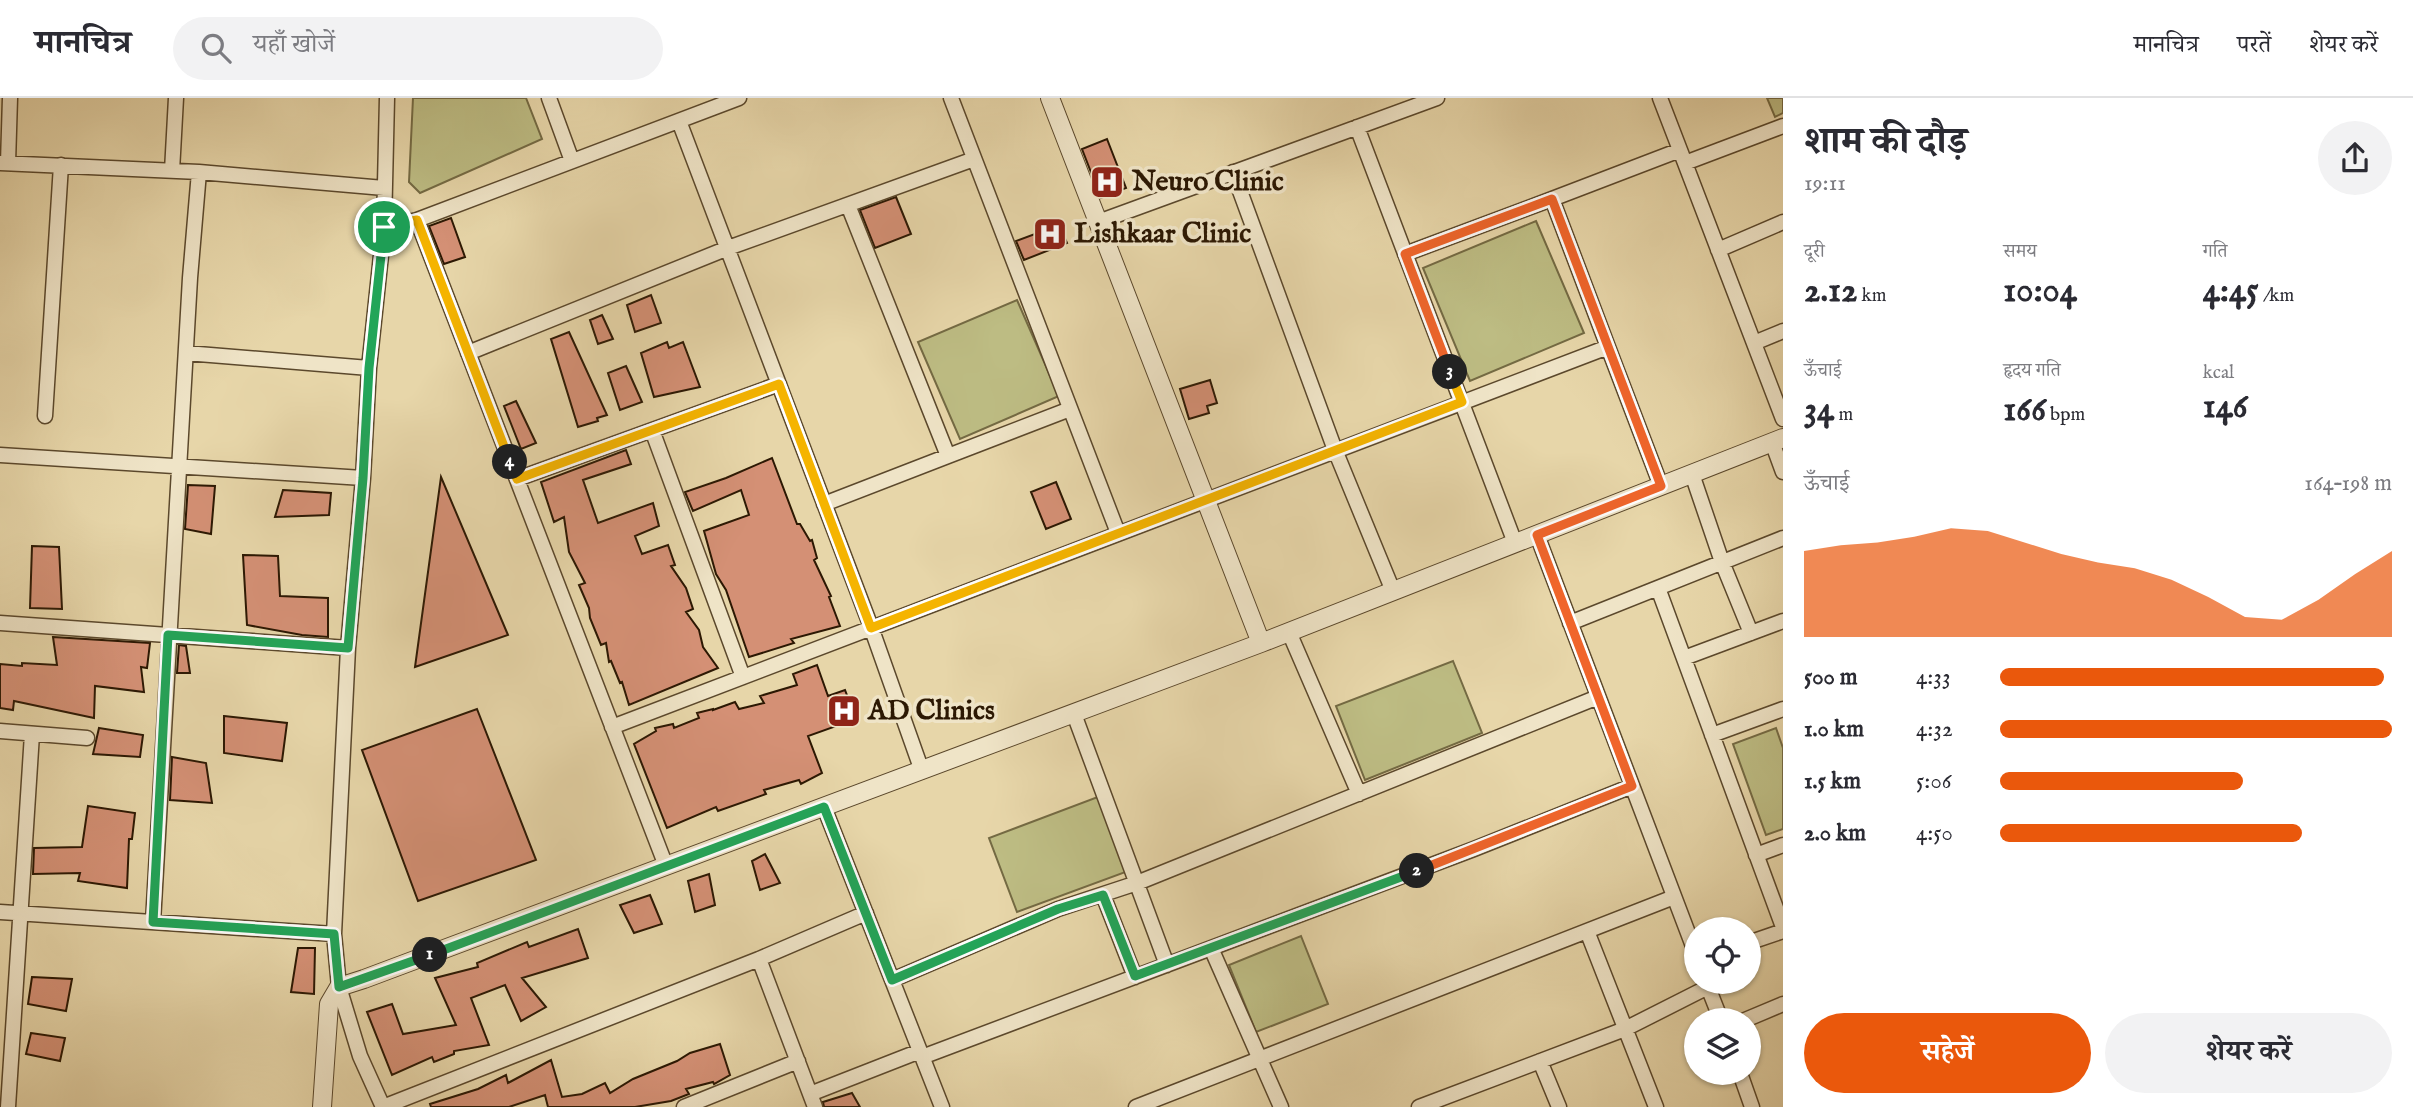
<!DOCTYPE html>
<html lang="hi">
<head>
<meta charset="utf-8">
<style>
	:root { --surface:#fff; --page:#f2f2f3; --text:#2b2b33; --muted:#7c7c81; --line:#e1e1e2; --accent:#ea580c }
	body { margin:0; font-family:"IM FELL English","Noto Serif Devanagari",serif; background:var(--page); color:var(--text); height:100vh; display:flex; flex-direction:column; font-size:26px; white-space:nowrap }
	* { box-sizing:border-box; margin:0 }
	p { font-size:23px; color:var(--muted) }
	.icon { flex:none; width:38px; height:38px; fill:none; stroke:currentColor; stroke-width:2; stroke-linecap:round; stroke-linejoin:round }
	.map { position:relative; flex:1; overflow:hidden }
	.details { display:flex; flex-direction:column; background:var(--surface); width:630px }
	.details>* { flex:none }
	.tools { position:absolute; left:1684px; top:819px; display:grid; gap:14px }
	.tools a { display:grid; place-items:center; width:77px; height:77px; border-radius:50%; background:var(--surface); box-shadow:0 2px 5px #0004; font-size:35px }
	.pin { position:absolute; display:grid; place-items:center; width:60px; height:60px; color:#fff; margin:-30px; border:4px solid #fff; border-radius:50%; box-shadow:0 2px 7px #0007 }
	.km { position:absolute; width:35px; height:35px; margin:-18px; border-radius:50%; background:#222; color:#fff; font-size:19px; line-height:35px; text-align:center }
	.round { display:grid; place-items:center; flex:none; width:74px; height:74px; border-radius:37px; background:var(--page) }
	.summary { display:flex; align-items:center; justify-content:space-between; height:119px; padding:0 21px }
	h1 { font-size:38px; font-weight:700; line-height:52px }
	.stats { display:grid; grid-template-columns:repeat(3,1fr); gap:10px; height:119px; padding:7px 21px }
	.stats div { display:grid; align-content:center }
	.stats b { font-size:35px; font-weight:700 }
	.stats small { font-size:19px; font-weight:400 }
	.stats p { font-size:19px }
	.chart { height:196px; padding:14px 21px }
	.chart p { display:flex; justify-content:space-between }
	.chart svg { width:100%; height:126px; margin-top:7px; fill:var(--accent); opacity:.7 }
	.primary-button { display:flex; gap:14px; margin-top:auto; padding:14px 21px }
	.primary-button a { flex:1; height:80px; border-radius:42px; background:var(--accent); color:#fff; font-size:28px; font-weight:700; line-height:80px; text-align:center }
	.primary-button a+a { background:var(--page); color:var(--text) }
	ul { padding:0 21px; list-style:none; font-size:23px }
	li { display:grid; grid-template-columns:112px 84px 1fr; align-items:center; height:52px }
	li i { height:18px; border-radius:9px; background:var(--accent) }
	header { display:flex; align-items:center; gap:42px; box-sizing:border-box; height:98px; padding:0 35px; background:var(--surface); border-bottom:2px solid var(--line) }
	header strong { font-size:33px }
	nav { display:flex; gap:38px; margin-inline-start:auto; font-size:24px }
	.search { width:490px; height:63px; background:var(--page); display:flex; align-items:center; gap:18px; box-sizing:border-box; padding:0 24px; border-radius:38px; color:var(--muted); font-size:26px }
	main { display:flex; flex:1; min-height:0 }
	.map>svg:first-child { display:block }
</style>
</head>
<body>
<header>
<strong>मानचित्र</strong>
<div class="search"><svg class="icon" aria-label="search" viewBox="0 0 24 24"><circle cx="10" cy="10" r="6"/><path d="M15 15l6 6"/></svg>यहाँ खोजें</div>
<nav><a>मानचित्र</a><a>परतें</a><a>शेयर करें</a></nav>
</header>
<main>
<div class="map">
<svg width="1783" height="1009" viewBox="0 0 1783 1009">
	<rect width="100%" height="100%" fill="#e7d6a9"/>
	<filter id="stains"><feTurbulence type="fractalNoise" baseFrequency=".00286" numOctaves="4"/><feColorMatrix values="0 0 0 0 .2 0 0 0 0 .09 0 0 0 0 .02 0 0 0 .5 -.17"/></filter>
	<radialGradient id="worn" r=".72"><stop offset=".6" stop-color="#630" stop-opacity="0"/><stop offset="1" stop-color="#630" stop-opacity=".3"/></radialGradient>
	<!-- green -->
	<path fill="#bdbc83" stroke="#746a43" stroke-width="2" d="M413,0H526L542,41L420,95L409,84Z
		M1767,0H1783V15L1775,19Z
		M1536,123L1584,235L1470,283L1423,170Z
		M1017,202L1059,298L960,341L918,244Z
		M1453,563L1482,635L1365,682L1336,608Z
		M1776,630L1783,650V731L1766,737L1733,646Z
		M1103,697L1131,772L1017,814L989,740Z
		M1301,838L1328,906L1256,934L1229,867Z"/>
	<!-- building -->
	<path fill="#d49075" stroke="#2c1803" stroke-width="2" d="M1107,41L1126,90L1101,100L1082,51Z
		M896,99L911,136L875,150L860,112Z
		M451,120L465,159L444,166L429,128Z
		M1059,127L1067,145L1024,162L1016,143Z
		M651,197L661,225L635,234L627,207Z
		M602,217L613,241L598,246L590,222Z
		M569,234L607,317L597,320L598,323L578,329L551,241Z
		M667,244L669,250L683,244L700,289L654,299L641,255Z
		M626,268L642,304L620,312L608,275Z
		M1210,282L1217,305L1207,308L1209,315L1189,321L1180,291Z
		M516,303L536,345L521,351L504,308Z
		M626,352L631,366L583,382L598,425L653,405L659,428L635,438L642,456L668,447L675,467L671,468L686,490L693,511L686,514L699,532L703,549L718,570L629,607L622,584L620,585L611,563L609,564L606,545L601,547L590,520L589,510L579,487L585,485L569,454L564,419L554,424L541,384Z
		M772,360L797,426H800L810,443L812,442L817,460L814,462L831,498L829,499L840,528L791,541L794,545L749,559L726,492L716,476L704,433L749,417L741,392L693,413L685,394L726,380Z
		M441,379L508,537L415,569Z
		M1056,384L1071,421L1046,431L1031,394Z
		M188,387L215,388L211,436L185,431Z
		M283,392L331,395L329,417L275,419Z
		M32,448L59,449L62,511L30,510Z
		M243,457L278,458L280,498L328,500V539L302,537L247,527Z
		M53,539L150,545L147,570L141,569L144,594L95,588L94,620L14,603L13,612L0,610V566L22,568V565L57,567Z
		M179,547L186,548L190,575H177Z
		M817,567L828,598L845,592L856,621L808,638L822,675L801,686L799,682L764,692L766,696L718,713L716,709L667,730L634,646L656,633L655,630L673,626L674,630L699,620L697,615L713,611V612L735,604L739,611L764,605L760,598L797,587L793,576Z
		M477,611L536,762L418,803L362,652Z
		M224,618L287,625L282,663L224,655Z
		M99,630L143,637L140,659L93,656Z
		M172,659L206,665L212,705L170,702Z
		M88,708L135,715L132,741H129L127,790L78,783L80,775L33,776L34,750L82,749Z
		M765,756L780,785L760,792L752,763Z
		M709,776L715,807L695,814L688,783Z
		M650,797L662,826L634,835L620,807Z
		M578,831L588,860L522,880L546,909L521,923L505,887L471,900L489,947L454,953V956L434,964L432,959L392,977L367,914L392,906L403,936L456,927L435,880L478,869L477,865L527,844L529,849Z
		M298,850H315L314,896L291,894Z
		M32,879L72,881L66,913L28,906Z
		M31,935L65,940L60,963L26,956Z
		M720,946L730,977L714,986L713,984L686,991L689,996L671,1003L635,1009H548L545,997L509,1009H431L430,1006L478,991L506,977L508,985L551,962L562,999L582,996L605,985L610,995L633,981L677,963L690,955Z
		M852,995L860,1009H824L823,1004Z"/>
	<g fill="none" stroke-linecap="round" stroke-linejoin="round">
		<!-- minor casing -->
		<g stroke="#5b482c" stroke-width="17">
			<path id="minor" d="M549,0L572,63
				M951,0L1118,435
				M679,23L871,529L922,673
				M1357,29L1515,445
				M1680,52L1783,321
				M0,65L199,74L384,90
				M8,65L10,0
				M1685,65L1783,28
				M172,73L176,0
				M1233,74L1335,352L1393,493
				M848,107L948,358L1070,311
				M417,122L666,768
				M1098,124L1437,0
				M384,129L417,122L739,0
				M1718,152L1783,124
				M1405,156L1552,101
				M1754,245L1783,233
				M1608,249L1661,388
				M186,255L369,270
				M468,255L728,150L974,61
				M45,318L61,67
				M652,332L743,579
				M1772,344L1783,374
				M0,357L363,380
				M1692,376L1722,464L1751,535
				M517,381L779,286
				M824,406L948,358
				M1537,437L1696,856
				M1658,490L1783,829
				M0,525L348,550
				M1570,525L1783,440
				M1289,534L1359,696
				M1684,560L1783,523
				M1074,616L1167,867
				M612,629L1608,249L1552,101L1680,52L1660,0
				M0,633L87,640
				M1712,637L1783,611
				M824,709L942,1009
				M1756,757L1783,747
				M1103,797L1135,879
				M0,814L334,836
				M153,824L190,180L199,74
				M1587,833L1656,1009
				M1748,845L1783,833
				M1211,850L1281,1009
				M892,882L1058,811L1137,785L1598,599
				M1706,884L1721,922
				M1745,922L1783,906
				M922,959L1474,751L1632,688
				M1540,963L1559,1009
				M1740,975L1752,1009
				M810,996L920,953
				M8,1009L32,636
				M383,1009L360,958L339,889L334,836L348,550L363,380L369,270L384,129L387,0
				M383,1009L759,861
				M684,1009L798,963
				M815,1009L759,861L866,815
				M1136,1009L1674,799
				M1419,1009L1625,931L1708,889"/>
		</g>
		<!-- tertiary casing -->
		<g stroke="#5b482c" stroke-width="20">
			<path id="tertiary" d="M1050,0L1261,545
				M322,1009L329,906L339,889L364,881L1261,545L1783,340"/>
		</g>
		<!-- minor -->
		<use href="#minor" stroke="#efe4c7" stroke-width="14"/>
		<!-- tertiary -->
		<use href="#tertiary" stroke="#efe4c7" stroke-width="18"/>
	</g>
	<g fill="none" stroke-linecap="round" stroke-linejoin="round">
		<!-- split-1 casing -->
		<g stroke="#fff" stroke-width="14">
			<path id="split-1" d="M384,129L369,270L363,380L348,550L168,537L153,824L334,836L339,889L430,857"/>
		</g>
		<!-- split-2 casing -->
		<g stroke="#fff" stroke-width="14">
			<path id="split-2" d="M430,857L824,709L892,882L1058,811L1103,797L1135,878L1417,773"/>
		</g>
		<!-- split-3 casing -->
		<g stroke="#fff" stroke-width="14">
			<path id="split-3" d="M1417,773L1632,688L1537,437L1661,388L1552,101L1405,156L1450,274"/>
		</g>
		<!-- split-4 casing -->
		<g stroke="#fff" stroke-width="14">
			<path id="split-4" d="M510,364L517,381L779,286L871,530L1462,304L1450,274"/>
		</g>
		<!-- split-5 casing -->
		<g stroke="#fff" stroke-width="14">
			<path id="split-5" d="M384,129L417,122L510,364"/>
		</g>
		<!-- split-1 -->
		<use href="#split-1" stroke="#22a559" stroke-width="9"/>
		<!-- split-2 -->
		<use href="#split-2" stroke="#22a559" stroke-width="9"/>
		<!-- split-3 -->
		<use href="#split-3" stroke="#f0652b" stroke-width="9"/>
		<!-- split-4 -->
		<use href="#split-4" stroke="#f5b400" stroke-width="9"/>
		<!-- split-5 -->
		<use href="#split-5" stroke="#f5b400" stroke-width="9"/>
	</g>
	<!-- icons -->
	<defs>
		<g id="hospital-square" transform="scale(1.75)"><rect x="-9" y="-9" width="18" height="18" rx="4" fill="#8f2418" stroke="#efe4c7"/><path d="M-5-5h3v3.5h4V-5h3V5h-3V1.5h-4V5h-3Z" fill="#fff"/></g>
	</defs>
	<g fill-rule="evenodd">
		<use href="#hospital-square" x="1107" y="84"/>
		<use href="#hospital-square" x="1050" y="136"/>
		<use href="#hospital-square" x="844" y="613"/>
	</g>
	<g text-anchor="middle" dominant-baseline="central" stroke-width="7" stroke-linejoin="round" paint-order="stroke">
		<!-- poi labels -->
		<g font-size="28" font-weight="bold" fill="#2c1803" stroke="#efe4c7" text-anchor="start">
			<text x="1132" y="84">Neuro Clinic</text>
			<text x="1074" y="136">Lishkaar Clinic</text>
			<text x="868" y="613">AD Clinics</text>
		</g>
	</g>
	<rect width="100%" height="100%" filter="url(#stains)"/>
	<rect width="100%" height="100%" fill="url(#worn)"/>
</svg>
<div class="tools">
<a><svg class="icon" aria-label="locate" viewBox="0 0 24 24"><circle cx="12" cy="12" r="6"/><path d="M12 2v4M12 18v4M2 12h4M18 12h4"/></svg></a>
<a><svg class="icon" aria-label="layers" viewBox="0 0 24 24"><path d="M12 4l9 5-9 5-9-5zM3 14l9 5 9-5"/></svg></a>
</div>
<div class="pin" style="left:384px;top:129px;background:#1e9e55"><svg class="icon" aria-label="arrive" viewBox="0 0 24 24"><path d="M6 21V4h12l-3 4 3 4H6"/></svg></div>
<b class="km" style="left:430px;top:857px">1</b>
<b class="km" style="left:1417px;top:773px">2</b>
<b class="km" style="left:1450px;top:274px">3</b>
<b class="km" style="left:510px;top:364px">4</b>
</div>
<section class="details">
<div class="summary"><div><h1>शाम की दौड़</h1><p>19:11</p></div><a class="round"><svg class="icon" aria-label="share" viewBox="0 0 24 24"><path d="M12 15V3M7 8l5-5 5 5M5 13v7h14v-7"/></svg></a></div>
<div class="stats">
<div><p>दूरी</p><b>2.12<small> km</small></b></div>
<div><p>समय</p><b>10:04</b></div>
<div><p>गति</p><b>4:45<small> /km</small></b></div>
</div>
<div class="stats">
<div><p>ऊँचाई</p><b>34<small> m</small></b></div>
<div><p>हृदय गति</p><b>166<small> bpm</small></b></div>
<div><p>kcal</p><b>146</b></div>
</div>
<div class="chart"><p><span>ऊँचाई</span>164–198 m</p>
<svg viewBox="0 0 160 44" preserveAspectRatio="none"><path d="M0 44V14L10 12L20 11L30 9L40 6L50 7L60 11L70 15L80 18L90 20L100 24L110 30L120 37L130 38L140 31L150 22L160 14V44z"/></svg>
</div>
<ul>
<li><b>500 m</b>4:33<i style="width:98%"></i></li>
<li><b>1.0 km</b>4:32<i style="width:100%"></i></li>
<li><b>1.5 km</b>5:06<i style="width:62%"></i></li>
<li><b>2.0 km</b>4:50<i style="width:77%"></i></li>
</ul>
<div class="primary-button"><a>सहेजें</a><a>शेयर करें</a></div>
</section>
</main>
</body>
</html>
